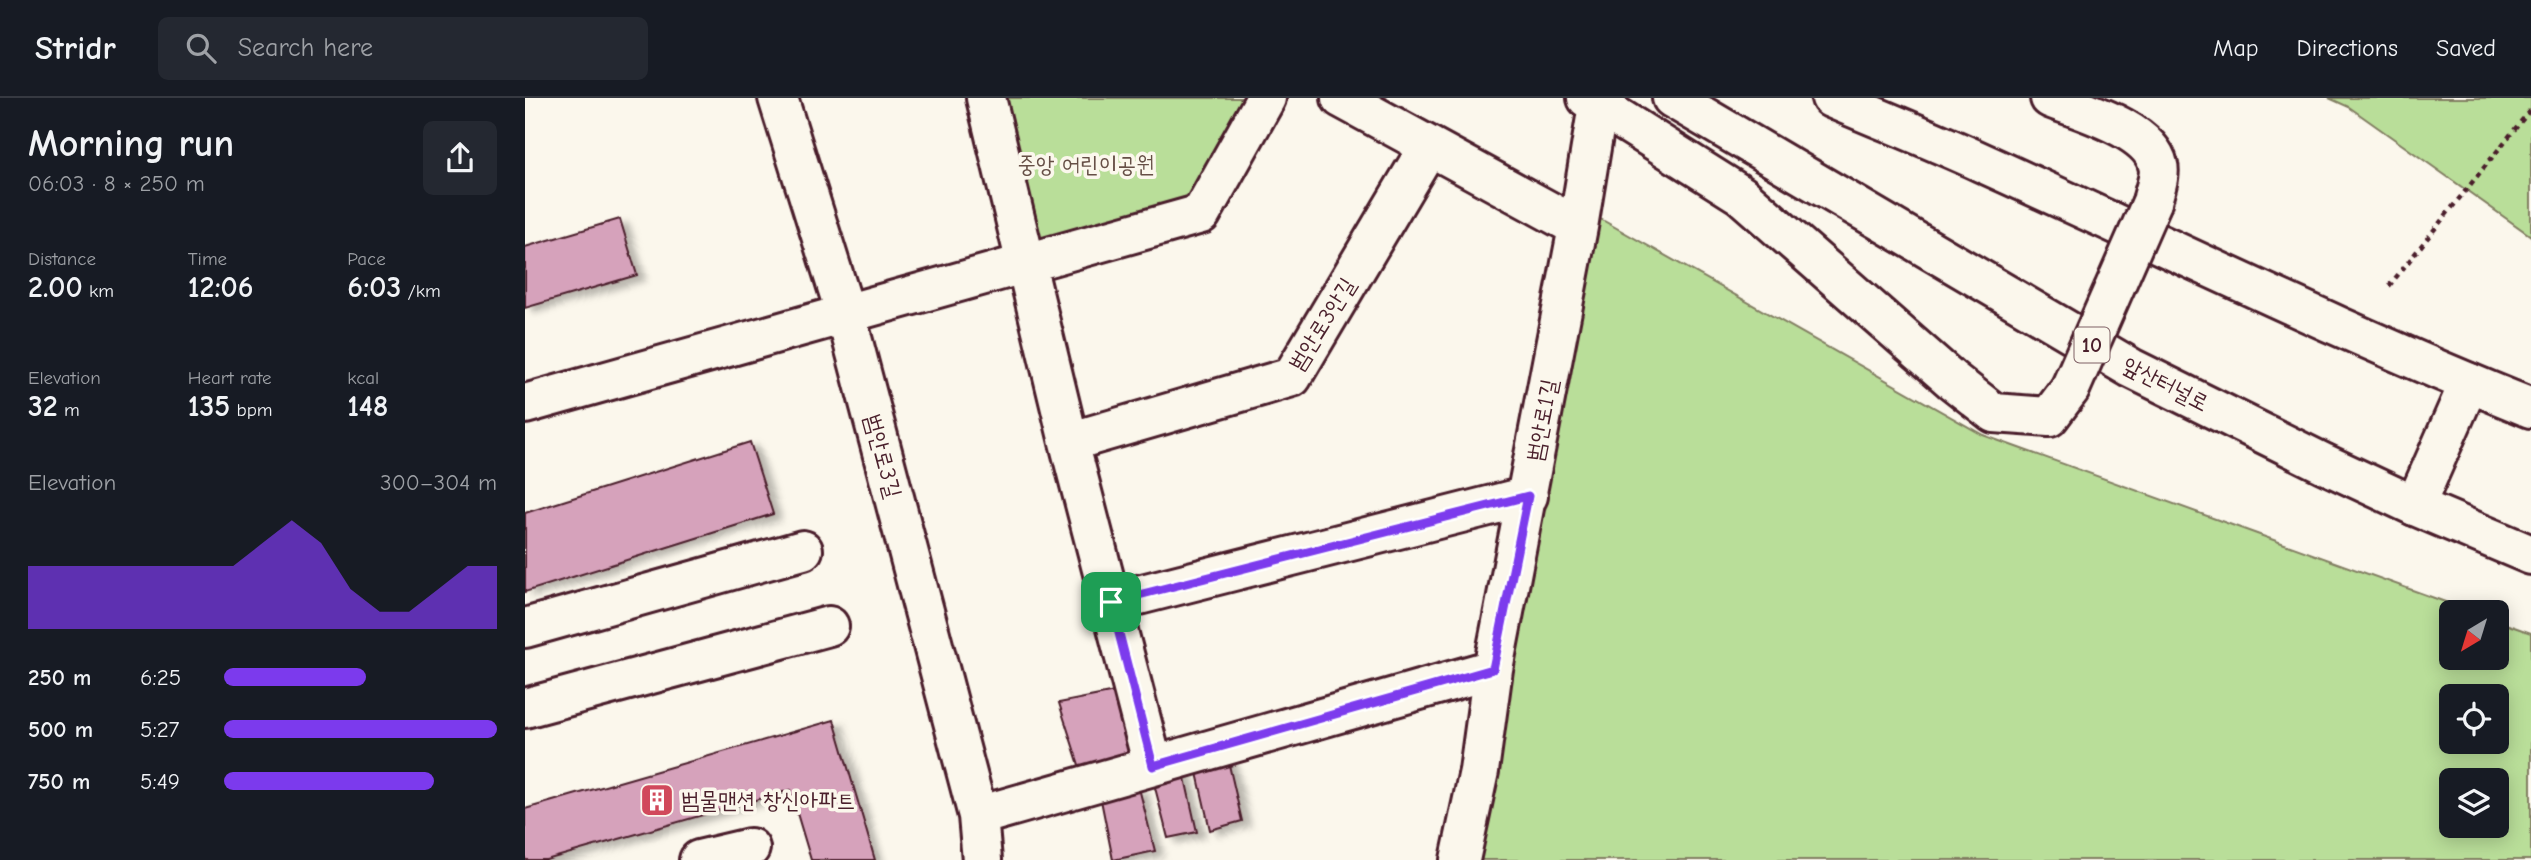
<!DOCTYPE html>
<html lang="en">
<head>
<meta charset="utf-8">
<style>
	:root { --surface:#171b24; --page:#242831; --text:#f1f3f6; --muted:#9ea1a6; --line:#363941; --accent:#7c3aed }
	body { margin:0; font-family:"Comic Neue","Poor Story",sans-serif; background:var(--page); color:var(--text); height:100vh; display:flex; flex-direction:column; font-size:26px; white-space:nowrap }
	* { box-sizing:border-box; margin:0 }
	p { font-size:23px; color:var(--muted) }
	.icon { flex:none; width:38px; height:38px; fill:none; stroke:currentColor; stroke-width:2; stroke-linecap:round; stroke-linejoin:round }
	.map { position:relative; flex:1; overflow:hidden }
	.sheet { display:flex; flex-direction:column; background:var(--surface); width:525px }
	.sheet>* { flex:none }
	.needle { width:46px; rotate:218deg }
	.buttons { position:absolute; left:1914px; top:502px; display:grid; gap:14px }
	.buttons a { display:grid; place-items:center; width:70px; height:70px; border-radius:10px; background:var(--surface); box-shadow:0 4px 18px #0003; font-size:35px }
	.pin { position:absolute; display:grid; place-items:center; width:60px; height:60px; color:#fff; margin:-30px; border-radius:14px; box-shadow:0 4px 10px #0006 }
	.round { display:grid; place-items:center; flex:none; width:74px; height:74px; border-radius:10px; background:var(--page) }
	.head { display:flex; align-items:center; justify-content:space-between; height:119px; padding:0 28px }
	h1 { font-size:38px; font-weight:700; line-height:52px }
	.figures { display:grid; grid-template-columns:repeat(3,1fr); gap:10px; height:119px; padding:7px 28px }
	.figures div { display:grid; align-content:center }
	.figures b { font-size:30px; font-weight:700 }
	.figures small { font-size:19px; font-weight:400 }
	.figures p { font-size:19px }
	.chart { height:196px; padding:14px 28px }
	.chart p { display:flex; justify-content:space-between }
	.chart svg { width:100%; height:126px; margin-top:7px; fill:var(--accent); opacity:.7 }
	ul { padding:0 28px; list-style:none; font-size:23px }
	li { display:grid; grid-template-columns:112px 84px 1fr; align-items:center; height:52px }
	li i { height:18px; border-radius:9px; background:var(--accent) }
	header { display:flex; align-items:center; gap:42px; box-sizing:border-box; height:98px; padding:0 35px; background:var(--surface); border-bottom:2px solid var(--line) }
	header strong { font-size:33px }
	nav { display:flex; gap:38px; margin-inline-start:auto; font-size:24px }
	.search { width:490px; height:63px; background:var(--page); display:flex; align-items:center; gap:18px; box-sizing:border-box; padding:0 24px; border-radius:10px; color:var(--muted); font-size:26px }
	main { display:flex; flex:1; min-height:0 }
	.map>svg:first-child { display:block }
</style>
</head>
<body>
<header>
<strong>Stridr</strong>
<div class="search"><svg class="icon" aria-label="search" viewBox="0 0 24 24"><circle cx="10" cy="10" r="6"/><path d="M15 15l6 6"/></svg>Search here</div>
<nav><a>Map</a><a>Directions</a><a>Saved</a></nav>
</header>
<main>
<section class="sheet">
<div class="head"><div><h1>Morning run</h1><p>06:03 · 8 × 250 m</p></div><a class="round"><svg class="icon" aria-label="share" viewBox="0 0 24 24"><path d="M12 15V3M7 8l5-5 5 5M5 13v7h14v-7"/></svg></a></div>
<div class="figures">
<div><p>Distance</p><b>2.00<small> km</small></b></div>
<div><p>Time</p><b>12:06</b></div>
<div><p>Pace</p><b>6:03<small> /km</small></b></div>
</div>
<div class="figures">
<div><p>Elevation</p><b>32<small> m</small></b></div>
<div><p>Heart rate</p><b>135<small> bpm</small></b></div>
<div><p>kcal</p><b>148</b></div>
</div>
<div class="chart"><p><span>Elevation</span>300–304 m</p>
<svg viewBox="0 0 160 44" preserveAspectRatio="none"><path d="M0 44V22L10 22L20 22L30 22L40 22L50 22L60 22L70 22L80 14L90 6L100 14L110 30L120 38L130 38L140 30L150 22L160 22V44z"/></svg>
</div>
<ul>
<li><b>250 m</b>6:25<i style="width:52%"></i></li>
<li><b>500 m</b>5:27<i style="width:100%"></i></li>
<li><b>750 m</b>5:49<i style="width:77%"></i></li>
</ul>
</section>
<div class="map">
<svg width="2006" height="762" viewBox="0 0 2006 762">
	<defs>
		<filter id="shadow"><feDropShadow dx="8" dy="4.5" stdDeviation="3.5" flood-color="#0004"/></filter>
	</defs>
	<rect width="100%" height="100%" fill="#fbf7ec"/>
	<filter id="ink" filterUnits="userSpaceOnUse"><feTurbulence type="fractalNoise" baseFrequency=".0143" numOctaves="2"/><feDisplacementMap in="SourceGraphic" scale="14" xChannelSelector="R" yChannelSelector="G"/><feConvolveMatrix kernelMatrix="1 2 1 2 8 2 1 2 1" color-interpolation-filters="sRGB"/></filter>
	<g filter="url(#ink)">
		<!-- green -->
		<path fill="#b9de99" stroke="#827e62" stroke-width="2" fill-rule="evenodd" d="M476,0H727L667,107L510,144Z
			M1804,0H2006V138L1824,9Z
			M1072,119L1458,337L1948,514H1927V560H1972V523L2006,535V762H950ZM1927,598H1972V644H1927ZM1927,682H1972V728H1927Z"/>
		<!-- building -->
		<path fill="#d6a2bb" stroke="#4a1f2b" stroke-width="2" filter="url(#shadow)" d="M95,121L112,177L0,210V149Z
			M225,344L248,416L0,494V415Z
			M600,592L617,660L556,673L534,605Z
			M309,622L350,762H286L265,692L21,762H0V711Z
			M702,658L717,723L685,732L670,666Z
			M658,671L672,734L643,740L627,678Z
			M614,690L630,753L588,762L575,697Z"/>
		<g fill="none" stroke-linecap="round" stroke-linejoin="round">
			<!-- minor casing -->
			<g stroke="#4a1f2b" stroke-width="44">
				<path id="minor" d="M253,0L321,217L453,718L457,762
					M461,0L544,344L628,668
					M816,0L1053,129L1073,7
					M0,306L676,116L741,0
					M544,344L767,279L904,48
					M1890,408L1944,285
					M586,504L1003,398
					M0,530L278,452
					M0,610L304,528
					M453,718L968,571
					M174,762L225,750
					M935,762L954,673L968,571L1053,129"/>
			</g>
			<!-- highway casing -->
			<g stroke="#4a1f2b" stroke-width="44">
				<path id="highway" d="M1062,0L1216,97L1427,282L1469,315L1524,319L1545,291
					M1147,0L1606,270L1798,365L1890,408L2006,457
					M1306,0C1357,22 1408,42 1458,65C1640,147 1820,236 2006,310
					M1525,0C1555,12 1625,31 1633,67C1636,77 1629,94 1627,104"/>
			</g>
			<!-- path -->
			<path stroke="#4a1f2b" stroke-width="4.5" stroke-dasharray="5 5" stroke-linecap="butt" d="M1864,188L2006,11"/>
			<!-- minor -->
			<use href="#minor" stroke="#fbf7ec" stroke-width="38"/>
			<!-- highway -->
			<use href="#highway" stroke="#fbf7ec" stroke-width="38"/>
			<!-- highway-bridge casing -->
			<g stroke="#4a1f2b" stroke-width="44" stroke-linecap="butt">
				<path id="highway-bridge" d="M1545,291L1627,104"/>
			</g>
			<!-- highway-bridge -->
			<use href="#highway-bridge" stroke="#fbf7ec" stroke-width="38"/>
		</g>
	</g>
	<g fill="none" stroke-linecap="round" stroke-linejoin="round" filter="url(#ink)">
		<!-- route casing -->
		<g stroke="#fff" stroke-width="14">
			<path id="route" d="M1003,398L968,571L628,668L586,504Z"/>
		</g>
		<!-- route -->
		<use href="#route" stroke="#7c3aed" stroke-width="9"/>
	</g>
	<!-- icons -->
	<defs>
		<g id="building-square" transform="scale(1.75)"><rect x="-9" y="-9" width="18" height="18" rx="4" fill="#d1495b" stroke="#fbf7ec"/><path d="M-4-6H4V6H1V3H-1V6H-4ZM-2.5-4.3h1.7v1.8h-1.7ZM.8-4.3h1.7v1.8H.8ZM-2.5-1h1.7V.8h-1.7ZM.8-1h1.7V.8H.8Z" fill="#fff"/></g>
	</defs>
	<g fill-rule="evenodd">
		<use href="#building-square" x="132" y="702"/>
	</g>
	<g text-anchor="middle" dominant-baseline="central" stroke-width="7" stroke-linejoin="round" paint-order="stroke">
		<!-- shield labels -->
		<rect fill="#fbf7ec" stroke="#7f6065" stroke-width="2" x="1549.5" y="229.5" width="35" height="35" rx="5"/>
		<g font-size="21" font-weight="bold" fill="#4a1f2b">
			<text x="1567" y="247">10</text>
		</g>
		<!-- park labels -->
		<g font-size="23" fill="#664f46" stroke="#fbf7ec">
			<text x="561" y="66">중앙 어린이공원</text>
		</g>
		<!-- street labels -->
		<g font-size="23" fill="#4a1f2b" stroke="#fbf7ec">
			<text transform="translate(797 226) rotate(-58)">범안로3안길</text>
			<text transform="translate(1641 286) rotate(27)">앞산터널로</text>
			<text transform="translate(1017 322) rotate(-79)">범안로1길</text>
			<text transform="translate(358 358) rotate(75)">범안로3길</text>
		</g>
		<!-- poi labels -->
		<g font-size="23" fill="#4a1f2b" stroke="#fbf7ec" text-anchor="start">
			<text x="156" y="702">범물맨션 창신아파트</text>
		</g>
	</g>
</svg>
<div class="buttons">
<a><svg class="needle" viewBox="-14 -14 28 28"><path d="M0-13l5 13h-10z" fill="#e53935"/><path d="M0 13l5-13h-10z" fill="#9ea1a6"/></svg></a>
<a><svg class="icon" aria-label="locate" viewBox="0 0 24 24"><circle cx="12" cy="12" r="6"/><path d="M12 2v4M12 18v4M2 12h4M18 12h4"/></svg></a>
<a><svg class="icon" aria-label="layers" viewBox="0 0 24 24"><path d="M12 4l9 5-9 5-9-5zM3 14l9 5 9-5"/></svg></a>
</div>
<div class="pin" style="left:586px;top:504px;background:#1e9e55"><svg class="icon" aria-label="arrive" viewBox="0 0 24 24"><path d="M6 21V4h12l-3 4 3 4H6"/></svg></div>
</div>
</main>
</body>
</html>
